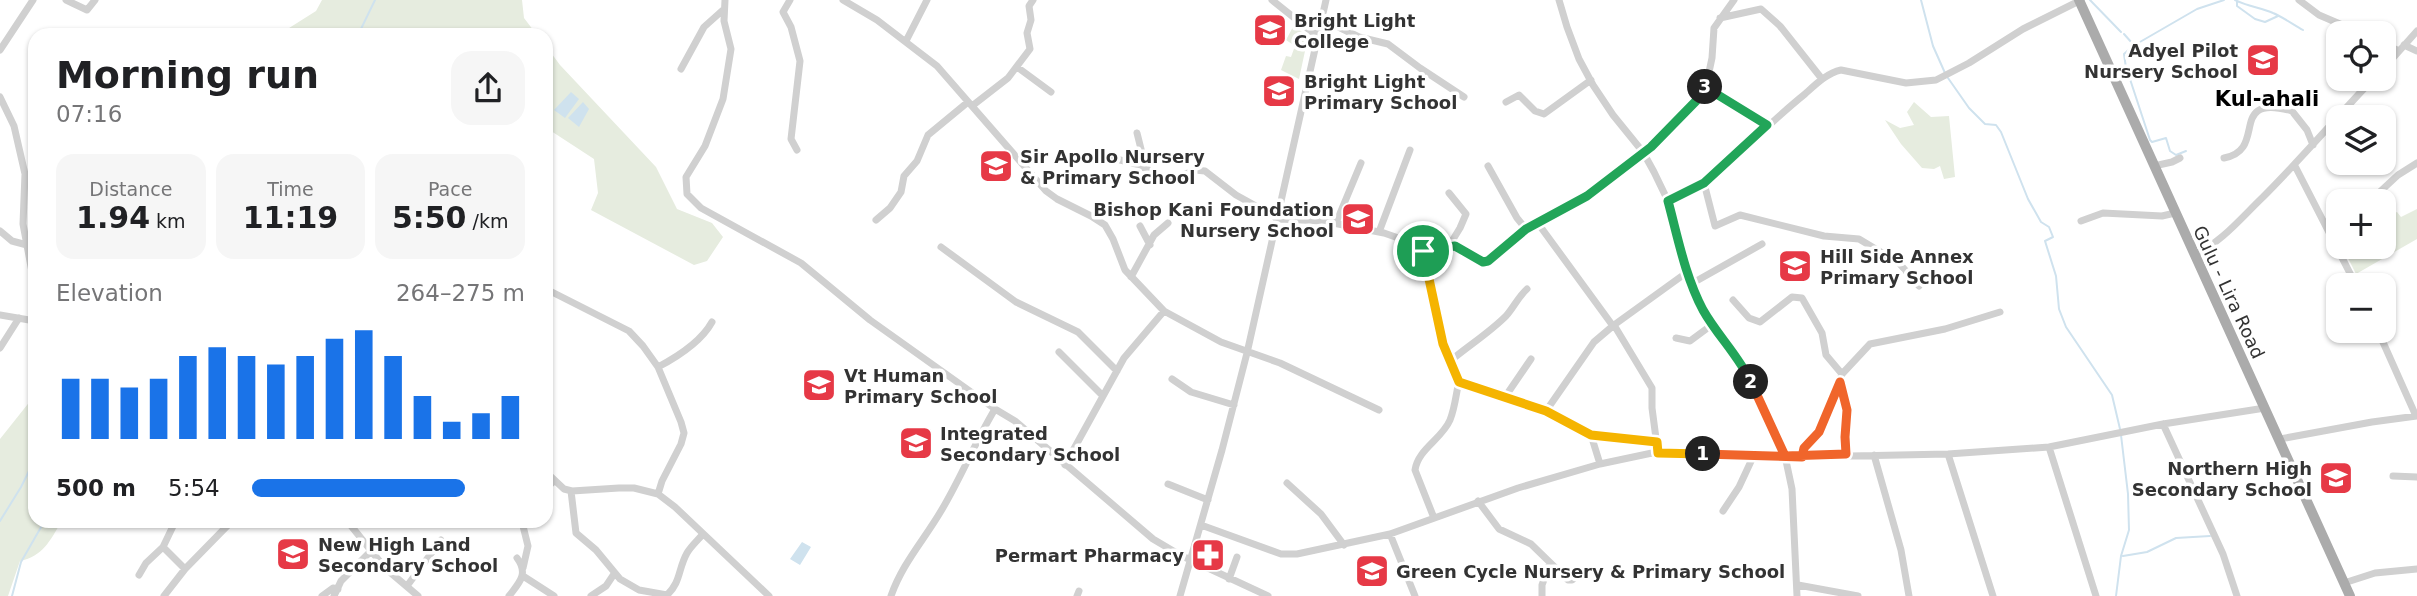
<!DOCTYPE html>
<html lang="en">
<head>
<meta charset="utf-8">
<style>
	:root { --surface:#fff; --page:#f6f6f6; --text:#202124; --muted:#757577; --accent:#1a73e8 }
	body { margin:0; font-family:"DejaVu Sans",sans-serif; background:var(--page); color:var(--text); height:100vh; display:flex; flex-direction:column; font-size:26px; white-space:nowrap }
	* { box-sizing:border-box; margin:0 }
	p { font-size:23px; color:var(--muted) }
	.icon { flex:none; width:38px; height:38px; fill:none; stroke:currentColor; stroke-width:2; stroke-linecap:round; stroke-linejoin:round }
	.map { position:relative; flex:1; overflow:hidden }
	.panel { position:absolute; left:28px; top:28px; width:525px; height:500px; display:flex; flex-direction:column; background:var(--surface); border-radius:21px; box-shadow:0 2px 5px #0004 }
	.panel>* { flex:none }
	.tools { position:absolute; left:2326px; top:21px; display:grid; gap:14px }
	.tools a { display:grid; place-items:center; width:70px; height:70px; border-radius:14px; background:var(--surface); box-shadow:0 2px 5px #0004; font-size:35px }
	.pin { position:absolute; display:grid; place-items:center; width:60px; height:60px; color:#fff; margin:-30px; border:4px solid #fff; border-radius:50%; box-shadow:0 2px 7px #0007 }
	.km { position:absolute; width:35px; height:35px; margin:-18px; border-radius:50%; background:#222; color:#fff; font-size:19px; line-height:35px; text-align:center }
	.round { display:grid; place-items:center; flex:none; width:74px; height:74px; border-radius:21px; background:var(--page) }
	.head { display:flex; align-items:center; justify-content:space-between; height:119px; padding:0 28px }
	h1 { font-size:38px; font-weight:600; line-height:52px }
	.metrics { display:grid; grid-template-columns:repeat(3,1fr); gap:10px; height:119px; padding:7px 28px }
	.metrics div { display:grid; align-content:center; border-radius:18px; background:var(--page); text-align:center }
	.metrics b { font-size:30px; font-weight:600 }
	.metrics small { font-size:19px; font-weight:400 }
	.metrics p { font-size:19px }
	.chart { height:196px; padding:14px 28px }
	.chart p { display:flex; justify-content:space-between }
	.chart svg { width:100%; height:126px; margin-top:7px; stroke:var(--accent); stroke-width:6 }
	ul { padding:0 28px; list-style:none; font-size:23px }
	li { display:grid; grid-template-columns:112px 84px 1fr; align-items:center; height:52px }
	li i { height:18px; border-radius:9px; background:var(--accent) }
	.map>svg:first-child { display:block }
</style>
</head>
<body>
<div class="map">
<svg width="2417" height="596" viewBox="0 0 2417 596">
	<rect width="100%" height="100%" fill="#fff"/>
	<!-- green -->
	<path fill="#e6ecdf" d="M322,0H522L524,18L537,35H278L316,11Z
		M1294,25L1308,37L1299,79L1281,70L1286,56L1291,57L1295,46L1286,40Z
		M546,46L560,65L656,167L677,209L712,223L723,237L707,261L694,265L591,210L598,193L594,159L548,129L546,130Z
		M1914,102L1931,117L1949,116L1955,177L1944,179L1940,166L1934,169L1922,168L1901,144L1885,120L1900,128L1914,125L1907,112Z
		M2417,209V239L2356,274L2346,254L2353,258L2358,250L2355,247H2384V227L2386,228L2392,223L2387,216L2397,212L2401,217Z
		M35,395V522H61C50,541 43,556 20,561L8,596H0V439Z"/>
	<!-- water -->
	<path fill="#cfe2ee" d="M571,92L579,99L565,118L554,110Z
		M583,102L589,109L579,127L568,118Z
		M802,542L811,547L800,565L790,559Z"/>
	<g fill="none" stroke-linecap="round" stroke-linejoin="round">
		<!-- stream -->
		<path stroke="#cfe2ee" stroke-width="2" d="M1921,0L1933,46L1945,73
			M2090,0L2121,32
			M2235,0C2247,6 2261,8 2273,13C2281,16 2294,25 2303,30
			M2237,2V6L2255,19L2265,22L2278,16
			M2124,34L2132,43L2133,46L2124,54L2126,68
			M358,35L375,0
			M2133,46L2197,9L2224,0
			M2128,73L2150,140L2152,142L2166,138L2170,151L2176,155L2186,151
			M1948,78L1969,108L1985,124L1996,125L2001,132L2028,199L2041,222L2049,227L2053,237L2045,241L2056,276L2059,309L2066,327L2112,395L2120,429
			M0,521L21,487L35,459
			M2123,556L2147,552L2176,538L2210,536
			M12,596L21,562L44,522
			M2116,596L2121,556L2129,530L2128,494L2121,435"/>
		<!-- minor -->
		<path stroke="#d0d0d0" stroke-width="7" d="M66,0L87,10L95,0
			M725,0L724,21L731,49L723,99L705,146L686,177L687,194L701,208L801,263L870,320L995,409L1015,421L1153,539L1180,555L1268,596
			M790,0L783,12L791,27L800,61L791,139L797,150
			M843,0L877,20L937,66L1046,191L1057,199L1091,216L1105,225L1113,239L1125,270L1164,311L1221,342L1280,363L1379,410
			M1272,0L1317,36
			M1559,0L1567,27L1579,59L1593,85L1613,115L1643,152L1654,172L1668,201L1686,273L1702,308L1743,365L1785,456L1792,489L1797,596
			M2299,0L2319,15L2361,33
			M1720,18L1761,9L1780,26L1822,79
			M1322,19L1359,37L1388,44L1420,68L1464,97
			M906,41L927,0
			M2384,43L2399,51
			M2404,45L2417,51
			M0,50L33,0
			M1017,67L1051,92
			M2384,68L2417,31
			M681,69L704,27L723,10
			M1706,86L1767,125
			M0,97L14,126L25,174L23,224L35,288
			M1506,102L1519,95L1535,111L1544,114L1591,80
			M972,106L1008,78L1030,49L1027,33L1031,20L1029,6L1033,0
			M1137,133L1146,169
			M1107,157L1133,163L1165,177H1179L1195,170L1205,171L1236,195L1279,219L1323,221L1384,233L1407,241L1423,251L1455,246L1486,262L1526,229L1587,196L1666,133L1696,101L1706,86L1712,58L1714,28L1734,0
			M2224,158C2269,150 2226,93 2292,111L2307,130L2313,145
			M1488,166L1517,218L1526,229
			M2154,166L2172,162L2180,158
			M2295,166L2356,285
			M1704,183L1715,226L1740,215L1824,236L1859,239L1899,263L1919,286
			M1668,201C1686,192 1705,184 1720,171C1748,145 1775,118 1805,94C1815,85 1827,73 1841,70L1906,83L1936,80L1969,63L2023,29L2081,0
			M2370,201L2398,175L2417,163
			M876,220L890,208L901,192L904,176L917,161L928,135L968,102
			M2081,221L2103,213L2162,216L2175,213
			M1537,222L1613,326
			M1336,223L1361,163
			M1140,226L1150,245
			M0,231L12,241L27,245
			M1379,232L1410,150
			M1449,246L1460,228L1466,214L1449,193
			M941,247L1016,302L1078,332L1117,371
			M1423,251L1443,344L1459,381L1546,411L1591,435L1657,442
			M2194,255C2222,242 2241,218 2263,197C2301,159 2336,118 2373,79
			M1131,277L1154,235L1168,223
			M1691,284L1762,244
			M546,289L629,331L643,346L658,367L681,422L684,433L681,444L662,481L658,494
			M1733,300L1749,318L1760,322L1792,297L1802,298L1822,333L1826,355L1842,374
			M0,315L35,321
			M1614,325L1652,388V408L1657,446
			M2378,331L2416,416
			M1676,338L1690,341L1713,324
			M0,348L19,318
			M1059,352L1103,396
			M1449,362C1468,346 1489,333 1506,316C1514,307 1518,297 1527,289
			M658,367C677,357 701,342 712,322
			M1172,379L1191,392L1234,405
			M1841,382L1847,410L1846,454
			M1505,397L1531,359
			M1546,411L1594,342L1614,325L1686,273
			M2163,424L2223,554L2237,596
			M1591,435L1600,464
			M2280,439L2372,422L2417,416
			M2049,447L2096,596
			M1948,454L1993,596
			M1874,455L1901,550L1909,596
			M1802,457L1804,448L1821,429L1842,374L1870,344L1945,329L2000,312
			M1065,465L1124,358L1164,311
			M546,472L564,489L572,491L619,488H634L658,494L675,507L769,596
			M2393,476L2417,477
			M1287,483L1321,514L1344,545
			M1168,484L1208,500
			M546,488L554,481
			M571,491L576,533L596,550L620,579L639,590L667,595C681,582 678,569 687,553C691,546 698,540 703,534
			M1478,501L1499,529L1531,544L1568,580H1572L1578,575
			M1723,511L1739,487L1753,457
			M1434,518L1415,470C1418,449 1442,439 1450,420C1455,408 1456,394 1459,381
			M175,522L163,547L185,569
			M348,522L385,568L418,596
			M522,522L528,546L523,568
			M1201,525L1281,554H1297L1390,534L1518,488L1600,464L1652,453L1802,457L1948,454L2049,447L2163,424L2265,408
			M1390,534L1415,596
			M139,575L146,563L163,547
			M523,576L554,596
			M1229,579L1237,557
			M2344,583L2375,573L2417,569
			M1798,585L1858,596
			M407,586L441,540
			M164,596L185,569L231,522
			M322,596L333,588L338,589
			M334,596L341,581L371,551
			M509,596C519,583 529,574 517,558
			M591,596L606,586L614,574
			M891,596C902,564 924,540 941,511C961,478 975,442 995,409
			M1077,596L1079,591
			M1180,596L1222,450L1247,353L1326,0
			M1542,596V585L1550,563"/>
		<!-- major -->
		<path stroke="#ababab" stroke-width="10" d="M2079,0L2350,596"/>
	</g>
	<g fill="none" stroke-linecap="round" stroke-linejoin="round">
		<!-- split-1 casing -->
		<g stroke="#fff" stroke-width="14">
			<path id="split-1" d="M1423,251L1443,344L1459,382L1546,411L1591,435L1657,442L1658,453L1703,454"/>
		</g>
		<!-- split-2 casing -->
		<g stroke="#fff" stroke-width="14">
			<path id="split-2" d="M1703,454L1802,457L1804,448L1819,432L1840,382L1847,410L1845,437L1846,454L1785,456L1751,382"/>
		</g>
		<!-- split-3 casing -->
		<g stroke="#fff" stroke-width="14">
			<path id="split-3" d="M1705,87L1767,125L1704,183L1668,201C1678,238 1685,276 1703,310C1717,335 1738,355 1751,382"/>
		</g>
		<!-- split-4 casing -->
		<g stroke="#fff" stroke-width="14">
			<path id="split-4" d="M1423,251L1455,246L1483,262L1488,261L1526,229L1587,196L1651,147L1696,101L1705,87"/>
		</g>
		<!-- split-1 -->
		<use href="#split-1" stroke="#f5b400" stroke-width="9"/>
		<!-- split-2 -->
		<use href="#split-2" stroke="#f0652b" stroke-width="9"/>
		<!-- split-3 -->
		<use href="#split-3" stroke="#22a559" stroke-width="9"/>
		<!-- split-4 -->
		<use href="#split-4" stroke="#22a559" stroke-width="9"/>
	</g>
	<!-- icons -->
	<defs>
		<g id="school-square" transform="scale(1.75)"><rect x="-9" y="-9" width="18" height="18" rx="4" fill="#e63946" stroke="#fff"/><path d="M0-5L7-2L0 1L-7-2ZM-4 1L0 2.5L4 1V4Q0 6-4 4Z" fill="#fff"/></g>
		<g id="pharmacy-square" transform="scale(1.75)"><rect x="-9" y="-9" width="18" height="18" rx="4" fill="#e63946" stroke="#fff"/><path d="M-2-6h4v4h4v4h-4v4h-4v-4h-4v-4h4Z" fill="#fff"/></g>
	</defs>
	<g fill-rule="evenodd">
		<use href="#school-square" x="1270" y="30"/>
		<use href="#school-square" x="2263" y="60"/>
		<use href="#school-square" x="1279" y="91"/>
		<use href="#school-square" x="996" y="166"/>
		<use href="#school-square" x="1358" y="219"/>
		<use href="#school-square" x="1795" y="266"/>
		<use href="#school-square" x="819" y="385"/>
		<use href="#school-square" x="916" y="443"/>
		<use href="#school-square" x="2336" y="478"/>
		<use href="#school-square" x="293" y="554"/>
		<use href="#pharmacy-square" x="1208" y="555"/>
		<use href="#school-square" x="1372" y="571"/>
	</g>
	<g text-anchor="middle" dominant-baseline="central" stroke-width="7" stroke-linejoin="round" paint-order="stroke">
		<!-- poi labels -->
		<g font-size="18" font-weight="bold" fill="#333" stroke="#fff" text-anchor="start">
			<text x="1294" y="20">Bright Light<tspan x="1294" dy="21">College</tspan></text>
			<text x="2238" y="50" text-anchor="end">Adyel Pilot<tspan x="2238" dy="21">Nursery School</tspan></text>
			<text x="1304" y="81">Bright Light<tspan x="1304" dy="21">Primary School</tspan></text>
			<text x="1020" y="156">Sir Apollo Nursery<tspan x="1020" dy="21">&amp; Primary School</tspan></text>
			<text x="1334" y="209" text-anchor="end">Bishop Kani Foundation<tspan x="1334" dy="21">Nursery School</tspan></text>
			<text x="1820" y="256">Hill Side Annex<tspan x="1820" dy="21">Primary School</tspan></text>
			<text x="844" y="375">Vt Human<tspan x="844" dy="21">Primary School</tspan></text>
			<text x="940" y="433">Integrated<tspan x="940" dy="21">Secondary School</tspan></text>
			<text x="2312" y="468" text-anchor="end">Northern High<tspan x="2312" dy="21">Secondary School</tspan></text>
			<text x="318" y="544">New High Land<tspan x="318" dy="21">Secondary School</tspan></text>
			<text x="1184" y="555" text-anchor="end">Permart Pharmacy</text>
			<text x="1396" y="571">Green Cycle Nursery &amp; Primary School</text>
		</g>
		<!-- street labels -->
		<g font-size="18" fill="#333" stroke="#fff">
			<text transform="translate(2229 292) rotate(65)">Gulu - Lira Road</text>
		</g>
		<!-- quarter labels -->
		<g font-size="21" font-weight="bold" fill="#000" stroke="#fff">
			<text x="2267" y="99">Kul-ahali</text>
		</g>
	</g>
</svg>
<div class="tools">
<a><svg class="icon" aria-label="locate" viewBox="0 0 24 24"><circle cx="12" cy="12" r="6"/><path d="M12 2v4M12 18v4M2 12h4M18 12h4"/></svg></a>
<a><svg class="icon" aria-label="layers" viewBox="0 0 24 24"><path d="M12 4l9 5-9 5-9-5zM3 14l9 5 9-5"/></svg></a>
<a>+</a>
<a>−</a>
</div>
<div class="pin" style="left:1423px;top:251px;background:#1e9e55"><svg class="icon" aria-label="arrive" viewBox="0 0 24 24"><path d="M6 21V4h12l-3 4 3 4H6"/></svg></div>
<b class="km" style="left:1703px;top:454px">1</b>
<b class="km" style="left:1751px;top:382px">2</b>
<b class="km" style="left:1705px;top:87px">3</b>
<section class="panel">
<div class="head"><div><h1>Morning run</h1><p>07:16</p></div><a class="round"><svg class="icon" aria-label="share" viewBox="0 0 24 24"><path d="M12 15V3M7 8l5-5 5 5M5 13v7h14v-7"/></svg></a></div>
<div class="metrics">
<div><p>Distance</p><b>1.94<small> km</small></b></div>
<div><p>Time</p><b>11:19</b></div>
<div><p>Pace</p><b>5:50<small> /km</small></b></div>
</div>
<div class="chart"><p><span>Elevation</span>264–275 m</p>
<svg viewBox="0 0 160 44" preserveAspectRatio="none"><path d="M5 44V23M15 44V23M25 44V26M35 44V23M45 44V15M55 44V12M65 44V15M75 44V18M85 44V15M95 44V9M105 44V6M115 44V15M125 44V29M135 44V38M145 44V35M155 44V29"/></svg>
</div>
<ul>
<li><b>500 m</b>5:54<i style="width:78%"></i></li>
</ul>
</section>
</div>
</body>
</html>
